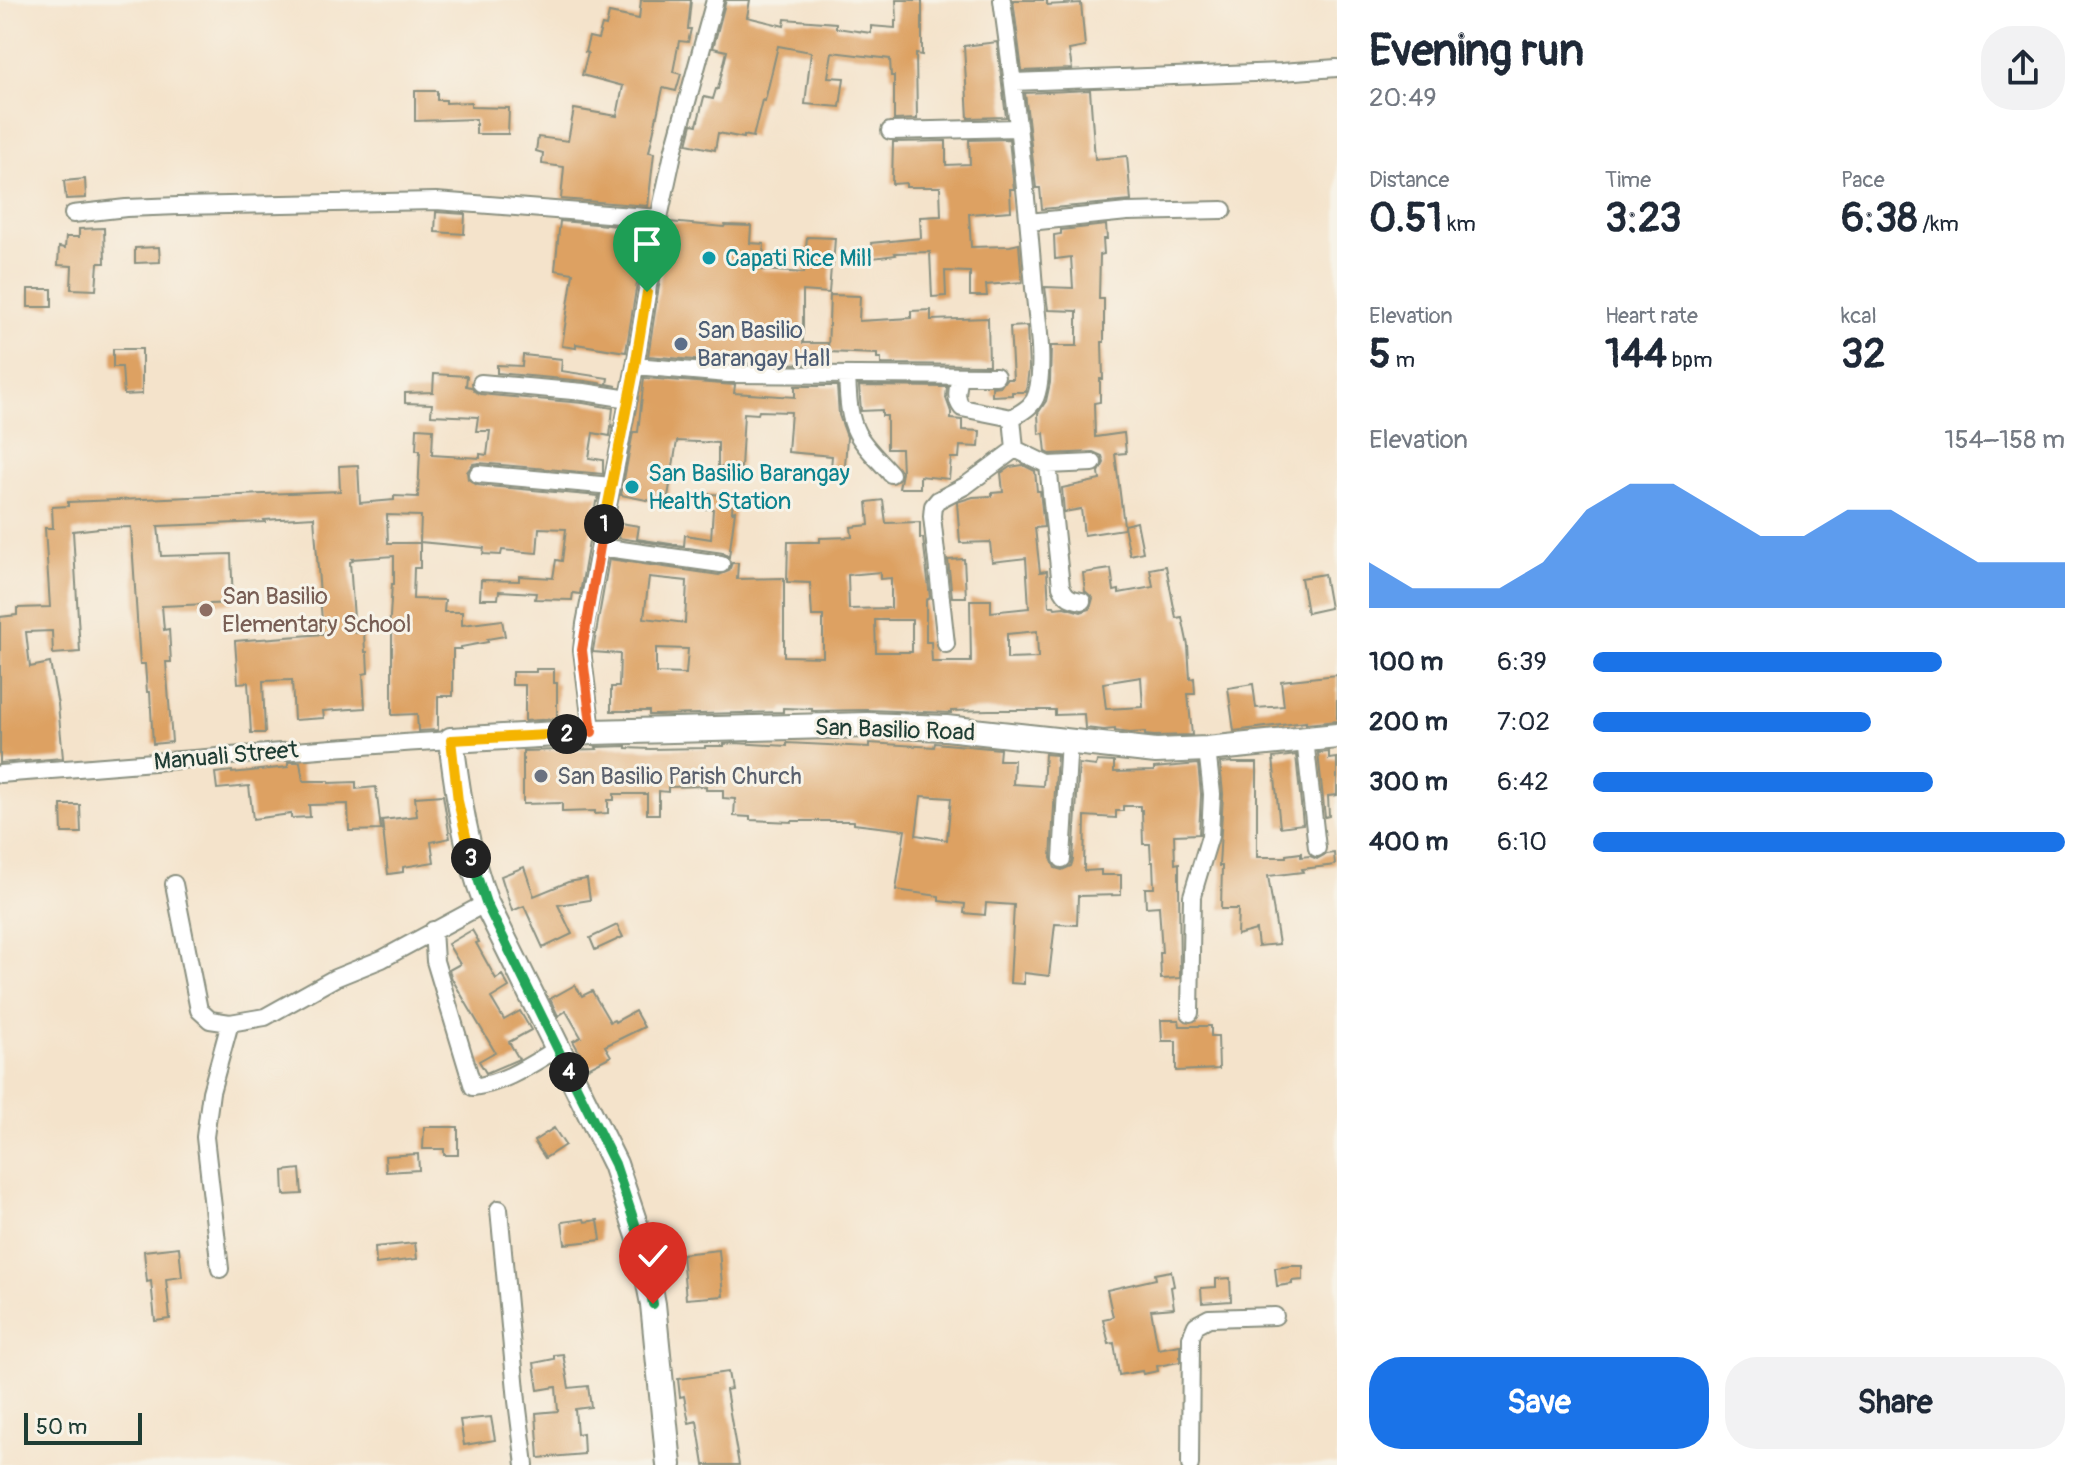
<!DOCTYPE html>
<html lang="en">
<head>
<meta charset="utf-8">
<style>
	:root { --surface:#fff; --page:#f2f2f3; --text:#1f2937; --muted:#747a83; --accent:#1a73e8 }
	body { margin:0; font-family:Pangolin,sans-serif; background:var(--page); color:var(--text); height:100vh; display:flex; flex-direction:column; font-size:30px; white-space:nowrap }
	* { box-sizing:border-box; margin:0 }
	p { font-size:26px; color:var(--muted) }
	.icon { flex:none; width:44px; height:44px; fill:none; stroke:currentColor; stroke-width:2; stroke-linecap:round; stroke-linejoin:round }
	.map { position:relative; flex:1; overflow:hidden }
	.panel { display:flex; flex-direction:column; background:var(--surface); width:760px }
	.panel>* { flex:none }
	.scale { position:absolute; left:24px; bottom:20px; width:118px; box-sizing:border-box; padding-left:8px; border:4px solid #1f3d34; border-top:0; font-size:22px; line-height:28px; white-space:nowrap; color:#1f3d34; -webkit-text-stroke:6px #f7f3e8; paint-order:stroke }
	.pin { position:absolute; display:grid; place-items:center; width:68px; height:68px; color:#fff; margin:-82px -34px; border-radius:50% 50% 50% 0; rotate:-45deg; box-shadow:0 0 8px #0007 }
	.pin .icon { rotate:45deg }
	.km { position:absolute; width:40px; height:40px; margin:-20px; border-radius:50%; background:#222; color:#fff; font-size:22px; line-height:40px; text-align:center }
	.round { display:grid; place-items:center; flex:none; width:84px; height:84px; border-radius:32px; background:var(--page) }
	.head { display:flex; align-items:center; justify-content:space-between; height:136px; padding:0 32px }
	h1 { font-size:44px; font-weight:700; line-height:60px }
	.stats { display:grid; grid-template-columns:repeat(3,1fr); gap:12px; height:136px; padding:8px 32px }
	.stats div { display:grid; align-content:center }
	.stats b { font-size:40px; font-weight:700 }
	.stats small { font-size:22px; font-weight:400 }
	.stats p { font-size:22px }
	.chart { height:224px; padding:16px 32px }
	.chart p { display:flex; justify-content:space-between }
	.chart svg { width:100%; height:144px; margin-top:8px; fill:var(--accent); opacity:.7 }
	.button { display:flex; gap:16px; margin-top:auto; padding:16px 32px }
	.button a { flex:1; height:92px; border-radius:32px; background:var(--accent); color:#fff; font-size:32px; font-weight:700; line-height:92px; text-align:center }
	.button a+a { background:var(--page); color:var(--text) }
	ul { padding:0 32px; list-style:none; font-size:26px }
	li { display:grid; grid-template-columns:128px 96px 1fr; align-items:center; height:60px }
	li i { height:20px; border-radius:10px; background:var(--accent) }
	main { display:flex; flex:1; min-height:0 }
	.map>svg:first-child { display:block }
</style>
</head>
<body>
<main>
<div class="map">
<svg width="1337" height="1465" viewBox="0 0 1337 1465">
	<rect width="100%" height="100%" fill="#f7f3e8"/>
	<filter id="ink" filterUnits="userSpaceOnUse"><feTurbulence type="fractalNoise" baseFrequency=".0125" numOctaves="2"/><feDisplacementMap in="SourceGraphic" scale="16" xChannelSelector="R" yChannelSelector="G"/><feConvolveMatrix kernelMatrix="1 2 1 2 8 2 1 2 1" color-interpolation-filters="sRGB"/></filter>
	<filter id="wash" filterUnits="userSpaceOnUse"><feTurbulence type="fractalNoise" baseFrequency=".006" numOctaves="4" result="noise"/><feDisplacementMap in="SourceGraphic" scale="32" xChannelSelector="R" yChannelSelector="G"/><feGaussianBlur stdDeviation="1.8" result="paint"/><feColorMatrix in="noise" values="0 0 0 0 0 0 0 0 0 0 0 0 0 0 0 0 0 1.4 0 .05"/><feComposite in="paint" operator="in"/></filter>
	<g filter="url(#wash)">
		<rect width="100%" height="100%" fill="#f4e3cb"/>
		<g id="blocks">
			<!-- building -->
			<path fill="#dda162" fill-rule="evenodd" d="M641,0H691L688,29H691L688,42L679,41L673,72L681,74L676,91L663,88L649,152L654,153L648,206L561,199L564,167L542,164L543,153L536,151L538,137L568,141L574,109L617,116L623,86L582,75L588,53L585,52L589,37L598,39L602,25L606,26L609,13L639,19Z
				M726,0H750L747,17L784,26L785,19L836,23V28L871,33V26L895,28V21H897L896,0H922V55L916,54L917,119L894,120V76H891L890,59L832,52L828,77L844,78L840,107L805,104L811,52L778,46L765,101L762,100L753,137L744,135V138L718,133L715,150L687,144L692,124L697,125L704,97L713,99L716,89H718L727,51L713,48Z
				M1013,0H1047V5L1081,3L1085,47L1069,50L1072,69L1022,71Z
				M997,42L1006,117L968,118L964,46Z
				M1090,90L1095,159L1127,156L1131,201L1042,209L1040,188H1036L1025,93Z
				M415,91H437V100H446V103L471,102V107L509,108L508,134H476V119L415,121Z
				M1009,139L1014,189H1010L1011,211L969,214L971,247L1010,246L1019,244L1022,282L986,285L987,296H970V272L945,271L946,296L932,297L930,252L895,253L896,255L873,258L871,243L921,238L920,217L941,216L940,187H906V183L892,184L893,142L946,141V165L970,164L969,140Z
				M85,179L86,198L66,199L64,181Z
				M436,212L465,214L464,234L435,232Z
				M560,221L631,227L628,251L642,252L626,352L576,344V348L562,346L573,273L555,270Z
				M669,222L724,227L725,225L751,226L750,243L764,244L762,270L804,273L807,237L835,238L833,267H831L829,293L803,291V343H828V364L729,363L648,356Z
				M1106,225L1107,239H1103L1104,254L1100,255L1099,299H1104V342H1102L1103,379H1100V402L1094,403L1095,437L1124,433L1126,453L1115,454L1124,525L1137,522L1143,552L1130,555L1124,526V529L1084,535L1081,509L1064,512L1062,488L1100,480L1099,472L1104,463L1102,456L1093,452L1050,454L1046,452L1044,433L1039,434L1038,413L1046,401L1050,383L1051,346H1077V311L1048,310L1045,287L1073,288L1071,257L1055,259L1054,235L1061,234V230Z
				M104,228L105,263H98L96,290L71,289L72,266L58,265L59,247L65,248L66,237H79V229Z
				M159,247L160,262L135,263V248Z
				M28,289H52V307H28Z
				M830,295L860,296L859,321L911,318V311L931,310V320L988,318L989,365L881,364V358H877V354L828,352Z
				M1027,326L1029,368L1026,392H1012V395L992,396V387L1001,386L1006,379H1013L1010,327Z
				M113,349H142V394L124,395L122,367H113Z
				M523,355L562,359L561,371L608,378L607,384L617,386L585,381L497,373V365L522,366Z
				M434,374L467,376L466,386L471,387L474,391L480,394L583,403L613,408L610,436L593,433L589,458L603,460V474L479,463L473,464L467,472L468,479L477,485L599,496L597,502H596L580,594L573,593L572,600L535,599L536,593L499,591L498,599H480L481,580L519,581V576L553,578L556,560L562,561L566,529L539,528L537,553L502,550L501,555L483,554L484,548L420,542L421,516L387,515L388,543H420V568H414L413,599L445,600L444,612H462V625L502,620L505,636L487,639L488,642L461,647V649H453V696H438V730L418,731L417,714L392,715V633H389L392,584H394V556L352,559L353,561L350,562L355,633L364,632L365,652H367L368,673L363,674L365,708L323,711L324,718L294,720L292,680L263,681L265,733H251L248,682L238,683L235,641L323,634L314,517L264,520L265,522L158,526L161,556L231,554L233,603L162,606L164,630L169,629L171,662H166L172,742L153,744L150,692H147L145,664H140L131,527L100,528L73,531L80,652L53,654L52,631L26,632L30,667L50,663L58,705L63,758L0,763V617L17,615V608L50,607L45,528H53L52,507L68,506V502L340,491L339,466L358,465L360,503L394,500V496L418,497L420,450H416L417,428L433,429L432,455L480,458V454L487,455L490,431H476L478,417L431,415L432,404L405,403V393L433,392Z
				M644,378L735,385L734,393L795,397V386H837L839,415L847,437L844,481L830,480L832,456L788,452L791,412L759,411L758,414L744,413L741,468L718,467V443L677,441L668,497L663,496L662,503L621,495L633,432H638Z
				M859,386L947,387L946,398L951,412V419L962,420V430L980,431L979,447L960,446L959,458H951L949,479L920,476V488H899L902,473L901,449H887V416H882V410L861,411Z
				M1023,465L1035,471L1037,491H1040L1044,527L1035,528L1040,572L1047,571L1049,606H1054L1055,608L1064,607L1081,612L1090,609L1093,598L1085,591L1083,573L1111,569L1114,591L1119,590V593L1153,587L1150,569L1166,566L1176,618L1182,617L1188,646L1190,679L1194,678L1195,694H1188L1192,735L1154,736L1145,735V732L1130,733L1115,731V729L1104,730L1085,728L1084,714L1055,715V710H989L951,711V713L867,710L812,711V709L783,708V712L657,715H649V711H611V687H619L620,654L593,652V650L609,559L719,575L729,571L732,563H738L737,579L784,578V656L823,657V616H812L810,583L787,582L788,542H820V538L852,537L851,527L869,525L867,502L883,500L886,523L920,522V538H923L930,598L926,600V642H931L932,662H971L970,600H991V612L1029,608L1026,558L992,562L990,542L960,543L957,502L973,497L992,496V493L1003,492L1001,473L1010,467ZM880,572V579L891,578V608L849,609L848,575ZM649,577L687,581L685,623L644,618ZM875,620H912V652H876ZM1037,631L1038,658L1007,659V634ZM656,648L688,649L686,674L656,673ZM1141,677L1143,707L1106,709L1103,683Z
				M706,494L733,495L732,512L735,511L729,557L723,553L618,538L620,523L639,526L637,539L684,546L685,535L711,539L713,509H705Z
				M964,559L966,597H952L948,560Z
				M1324,574L1330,608L1307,613L1301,578Z
				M536,669H554V683H557V719L524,721H525V685H512V672H536Z
				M1337,675V721L1306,724V722L1234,731L1228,688L1253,684L1256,708L1284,706L1281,681Z
				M735,743L787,746V743L869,747V743L934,747L935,743L1000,749L999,760H1014L1013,784L1043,786L1045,754L1057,755L1051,858L1055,868L1062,870L1071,866L1073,860L1079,764L1096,766L1097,761L1114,762V772L1154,771V768L1198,764L1201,794L1199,834L1174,835L1175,864L1179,863V881L1180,978L1161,979L1160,953H1162L1159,906L1146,907L1145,888H1154L1153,862H1151L1150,844H1143L1142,810H1140V806H1123V811H1116V818L1085,816L1084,871L1101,870V875H1121V895L1078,896L1077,925L1055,924L1049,976L1024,973V984L1010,983L1014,905L986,903L985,915L964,913L965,904L939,901V896L896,890L905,830L854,824V821H792V822L750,820V817L734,816L735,799L723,798V790H706V786L668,787V792L659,791V814H647V794H614V800H608V813L595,814V811L562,812V803L523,804V751L597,749L596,747L626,746V748L650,749L705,748V746H724V744ZM921,796L951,798L947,840L916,835Z
				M1329,752V759L1337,758V795L1328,796L1329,816L1325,817L1318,753Z
				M1296,755L1303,824L1280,827L1273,758Z
				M288,762H300L303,781H329V783L356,782V789L376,787L381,830L349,831L348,804L309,805L310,817L291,818V814L253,819L249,786L217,789L215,773L232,771V773L288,767Z
				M1232,762V763H1257V857H1286V855L1301,853V857L1310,856L1317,859L1326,854L1334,853L1335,865L1302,869L1303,872L1268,876L1279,944L1258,946L1256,930L1237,935L1238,909H1221L1222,866H1219L1223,794L1220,763Z
				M443,795L450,838L431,842L434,862L403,867V872L388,874L382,820L417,816L415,797Z
				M61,805H80L81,833H62Z
				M524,867L534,896L568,882L587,879L590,900L558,905L572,934L543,948L524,906L512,911L501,876Z
				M617,925L623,937L595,950L590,938Z
				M472,930L479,942L476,943L496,979L502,975L509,987L491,998L504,1020L520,1011L531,1030L509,1042L519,1059L486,1073L479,1061L495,1052L452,979L449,970L460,964L448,944Z
				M575,985L582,996L592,991L610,1022L614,1020L615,1022L635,1011L644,1027L605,1046L611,1056L588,1068L573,1041L581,1037L566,1011L558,1016L550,999Z
				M1161,1020H1179L1180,1026H1211V1036H1218L1219,1069L1176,1071V1041H1162Z
				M424,1127H458V1155H444V1149H423Z
				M554,1128L565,1145L545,1158L534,1141Z
				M418,1154L419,1170L386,1172L385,1156Z
				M300,1169L302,1194L284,1195L283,1171Z
				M584,1219L585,1222L598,1220L601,1240L565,1244L562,1222Z
				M415,1243L417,1259L376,1264L375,1247Z
				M179,1247L182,1277L166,1279L170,1319L155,1321L151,1281L147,1282L144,1251Z
				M719,1250L723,1296L686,1299L682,1254Z
				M1290,1266H1303V1280L1292,1281V1284L1277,1286L1275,1268Z
				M1171,1271L1174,1286L1171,1287L1174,1308L1151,1310L1158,1349L1180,1345V1362L1157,1366L1158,1371L1143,1374L1142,1371L1119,1375L1114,1343L1109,1344L1103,1319L1113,1317L1107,1290L1156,1279L1155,1274Z
				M1230,1278L1231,1301L1202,1303L1201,1288L1216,1287V1279Z
				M563,1354L569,1388L588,1386L591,1407L575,1409L577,1434L583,1433L584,1454L539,1458L536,1413L558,1411L556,1387L538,1390L534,1363L554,1359V1355Z
				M728,1372L731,1389L726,1390L739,1465H704L697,1421L689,1423L684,1396L680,1397L678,1379Z
				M491,1417L495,1440L464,1445L460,1420Z"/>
		</g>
	</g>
	<g filter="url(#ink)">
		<use href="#blocks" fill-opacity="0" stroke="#8a9080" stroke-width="2"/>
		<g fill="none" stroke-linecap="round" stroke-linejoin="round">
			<!-- street casing -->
			<g stroke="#8a9080" stroke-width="20">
				<path id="street" d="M1002,0C1015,96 1027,192 1034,288C1037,318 1045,364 1037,393C1034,406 1023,411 1012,418
					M1013,82L1281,72L1337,68
					M890,131L1018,128
					M73,214L126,208L179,206L436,201L659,218
					M1029,222L1127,212L1223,210
					M635,366L728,374L996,376
					M847,375C848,394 848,416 857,433C865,448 880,461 891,474
					M960,377C958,388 954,398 962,408L1012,418L1015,449
					M481,383L584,392L629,399
					M1015,449L1048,465L1061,586C1066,598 1071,599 1082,601
					M1048,465L1093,463
					M478,474L612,486
					M600,547L721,564
					M946,644L932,516L933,506L938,500L965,486L1015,449
					M592,732L582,650L585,624L635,366L659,218L674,149L715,0
					M1305,739L1317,848
					M0,774C151,763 301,749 451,740
					M1062,859L1069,740
					M174,884L199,1010L210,1020L230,1023
					M433,930L435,961L473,1087C505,1083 530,1065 557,1049
					M1190,1013L1192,896L1210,836L1212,794L1207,749
					M499,1209L517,1401L525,1465
					M220,1269L205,1137L211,1092L230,1023L265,1017L335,978L382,959L486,903
					M1190,1465L1191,1337L1196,1325L1209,1318L1275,1316"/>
			</g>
			<!-- secondary casing -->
			<g stroke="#8a9080" stroke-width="28">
				<path id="secondary" d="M669,1465L653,1304L641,1242L615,1164L486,903C466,850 458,796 451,740L592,732L867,725L946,728L1156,751L1207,749L1337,736"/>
			</g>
			<!-- street -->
			<use href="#street" stroke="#fff" stroke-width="16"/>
			<!-- secondary -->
			<use href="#secondary" stroke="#fff" stroke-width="24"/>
		</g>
	</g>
	<g fill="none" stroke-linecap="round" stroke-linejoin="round" filter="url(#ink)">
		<!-- split-1 casing -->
		<g stroke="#fff" stroke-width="16">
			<path id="split-1" d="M604,524L635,366L647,292"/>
		</g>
		<!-- split-2 casing -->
		<g stroke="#fff" stroke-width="16">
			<path id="split-2" d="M567,734L592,732L582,650L604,524"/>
		</g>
		<!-- split-3 casing -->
		<g stroke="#fff" stroke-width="16">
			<path id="split-3" d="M471,858L458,801L451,740L567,734"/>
		</g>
		<!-- split-4 casing -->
		<g stroke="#fff" stroke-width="16">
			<path id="split-4" d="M471,858L486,903L569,1072"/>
		</g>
		<!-- split-5 casing -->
		<g stroke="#fff" stroke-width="16">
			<path id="split-5" d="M569,1072L615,1164L641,1242L653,1304"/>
		</g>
		<!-- split-1 -->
		<use href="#split-1" stroke="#f5b400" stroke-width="10"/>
		<!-- split-2 -->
		<use href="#split-2" stroke="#f0652b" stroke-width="10"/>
		<!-- split-3 -->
		<use href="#split-3" stroke="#f5b400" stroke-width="10"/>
		<!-- split-4 -->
		<use href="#split-4" stroke="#22a559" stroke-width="10"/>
		<!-- split-5 -->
		<use href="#split-5" stroke="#22a559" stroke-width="10"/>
	</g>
	<!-- markers -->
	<g fill="#0f9aa8" stroke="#f7f3e8" stroke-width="3">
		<circle cx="709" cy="258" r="8"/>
		<circle cx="632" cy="487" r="8"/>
	</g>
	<circle fill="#5c6f8a" stroke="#f7f3e8" stroke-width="3" cx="681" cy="344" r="8"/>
	<circle fill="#8d6e63" stroke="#f7f3e8" stroke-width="3" cx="206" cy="610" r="8"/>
	<circle fill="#6b7280" stroke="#f7f3e8" stroke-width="3" cx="541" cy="776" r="8"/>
	<g text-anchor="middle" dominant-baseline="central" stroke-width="6" stroke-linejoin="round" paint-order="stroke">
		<!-- culture labels -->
		<g font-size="24" fill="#0d838f" stroke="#f7f3e8" text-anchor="start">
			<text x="725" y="258">Capati Rice Mill</text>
			<text x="648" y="473">San Basilio Barangay<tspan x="648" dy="28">Health Station</tspan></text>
		</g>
		<!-- service labels -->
		<g font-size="24" fill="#4e5e75" stroke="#f7f3e8" text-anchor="start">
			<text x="697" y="330">San Basilio<tspan x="697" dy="28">Barangay Hall</tspan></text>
		</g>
		<!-- education labels -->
		<g font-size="24" fill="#785e54" stroke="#f7f3e8" text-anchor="start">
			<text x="222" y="596">San Basilio<tspan x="222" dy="28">Elementary School</tspan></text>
		</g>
		<!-- street labels -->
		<g font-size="24" fill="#1f3d34" stroke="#f7f3e8">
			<text transform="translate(895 730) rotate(2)">San Basilio Road</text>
			<text transform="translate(226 756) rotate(-5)">Manuali Street</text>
		</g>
		<!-- worship labels -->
		<g font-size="24" fill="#5b616d" stroke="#f7f3e8" text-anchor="start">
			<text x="557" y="776">San Basilio Parish Church</text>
		</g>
	</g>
</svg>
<div class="scale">50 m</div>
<div class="pin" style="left:647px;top:292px;background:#1e9e55"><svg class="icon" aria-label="arrive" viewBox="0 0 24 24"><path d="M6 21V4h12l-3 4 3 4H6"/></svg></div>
<div class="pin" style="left:653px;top:1304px;background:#d93025"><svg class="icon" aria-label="check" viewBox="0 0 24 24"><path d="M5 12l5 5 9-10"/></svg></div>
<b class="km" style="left:604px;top:524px">1</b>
<b class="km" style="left:567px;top:734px">2</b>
<b class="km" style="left:471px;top:858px">3</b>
<b class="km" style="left:569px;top:1072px">4</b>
</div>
<section class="panel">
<div class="head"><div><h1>Evening run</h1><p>20:49</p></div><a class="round"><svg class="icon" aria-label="share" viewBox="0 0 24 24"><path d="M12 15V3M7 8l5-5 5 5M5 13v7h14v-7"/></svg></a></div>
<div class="stats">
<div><p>Distance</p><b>0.51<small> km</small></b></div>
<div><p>Time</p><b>3:23</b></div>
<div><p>Pace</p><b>6:38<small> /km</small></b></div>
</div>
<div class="stats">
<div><p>Elevation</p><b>5<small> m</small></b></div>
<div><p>Heart rate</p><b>144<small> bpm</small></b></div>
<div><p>kcal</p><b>32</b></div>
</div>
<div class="chart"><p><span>Elevation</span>154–158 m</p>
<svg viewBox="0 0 160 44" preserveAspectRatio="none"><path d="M0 44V30L10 38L20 38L30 38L40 30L50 14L60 6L70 6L80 14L90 22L100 22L110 14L120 14L130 22L140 30L150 30L160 30V44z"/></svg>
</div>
<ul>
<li><b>100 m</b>6:39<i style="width:74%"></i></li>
<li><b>200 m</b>7:02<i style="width:59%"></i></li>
<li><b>300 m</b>6:42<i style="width:72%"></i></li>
<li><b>400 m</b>6:10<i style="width:100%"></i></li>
</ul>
<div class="button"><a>Save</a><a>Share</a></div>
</section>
</main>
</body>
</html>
